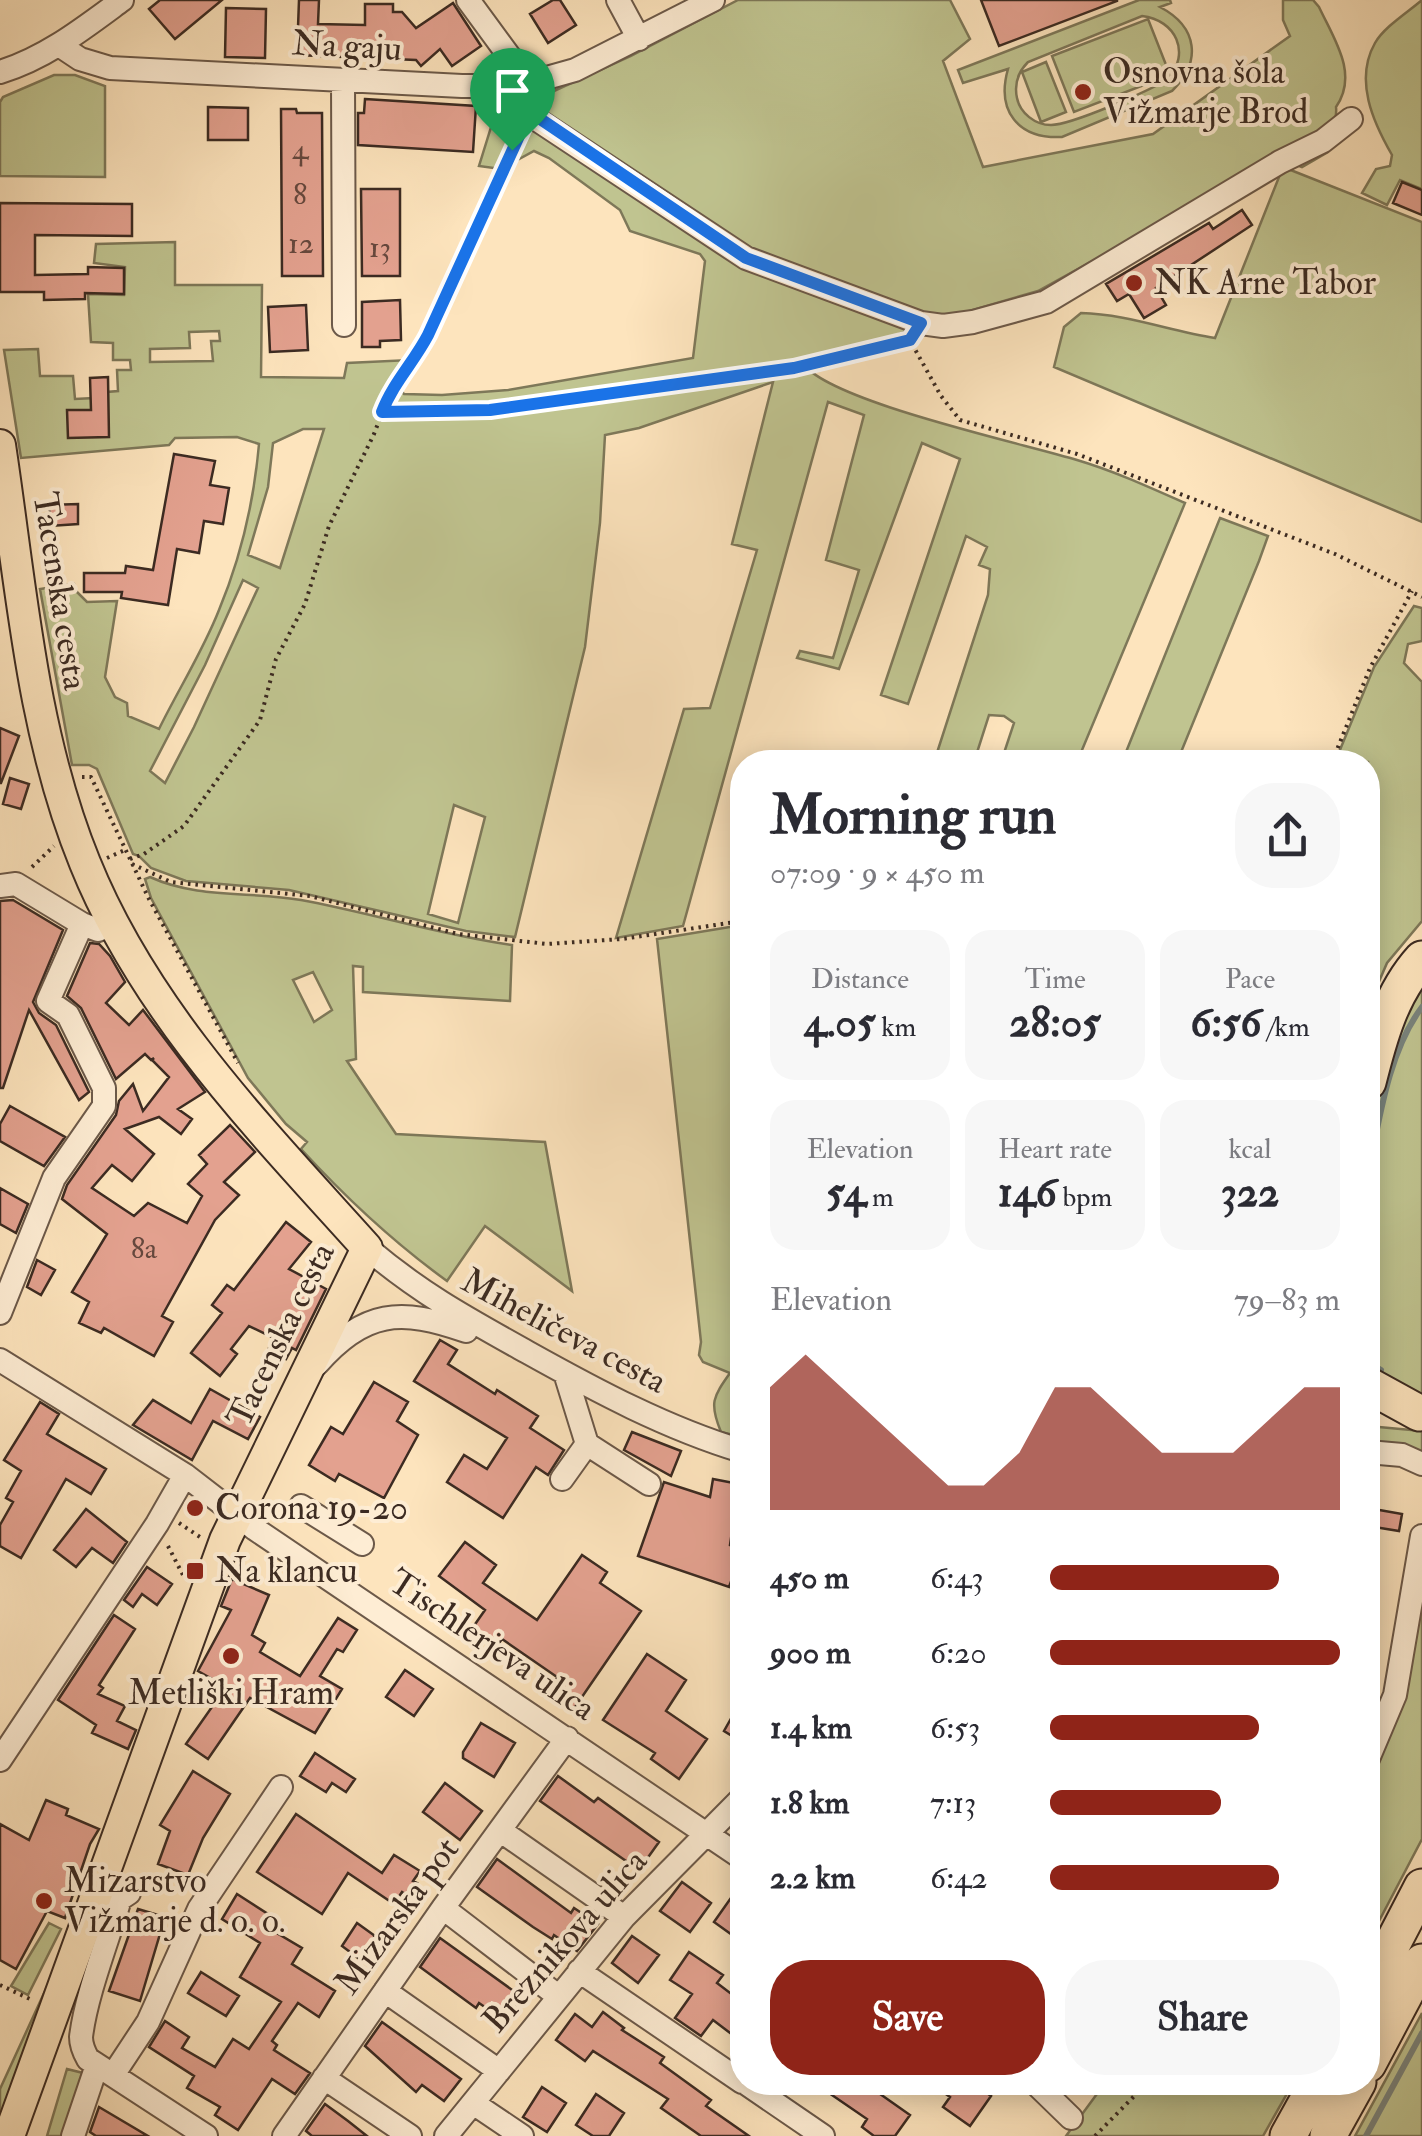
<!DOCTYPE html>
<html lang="en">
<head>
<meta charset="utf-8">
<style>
	:root { --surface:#fff; --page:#f7f7f7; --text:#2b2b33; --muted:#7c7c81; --accent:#8f2418 }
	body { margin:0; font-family:"IM FELL Double Pica",serif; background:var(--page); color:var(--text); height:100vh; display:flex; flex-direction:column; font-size:38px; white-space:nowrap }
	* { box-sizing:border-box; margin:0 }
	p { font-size:32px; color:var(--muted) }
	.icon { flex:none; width:55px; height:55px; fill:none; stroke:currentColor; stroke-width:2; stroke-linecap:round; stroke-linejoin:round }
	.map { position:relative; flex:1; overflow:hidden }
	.panel { position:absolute; left:730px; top:750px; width:650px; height:1345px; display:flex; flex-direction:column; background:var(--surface); border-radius:40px; box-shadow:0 5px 25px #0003 }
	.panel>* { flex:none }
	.pin { position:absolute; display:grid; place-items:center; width:85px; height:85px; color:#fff; margin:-102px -42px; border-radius:50% 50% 50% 0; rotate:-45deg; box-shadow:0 0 10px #0007 }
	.pin .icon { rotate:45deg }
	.round { display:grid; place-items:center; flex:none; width:105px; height:105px; border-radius:40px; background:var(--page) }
	.head { display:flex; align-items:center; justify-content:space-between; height:170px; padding:0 40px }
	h1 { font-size:55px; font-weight:700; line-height:75px }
	.figures { display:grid; grid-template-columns:repeat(3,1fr); gap:15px; height:170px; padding:10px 40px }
	.figures div { display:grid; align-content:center; border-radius:25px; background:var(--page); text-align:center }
	.figures b { font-size:42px; font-weight:700 }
	.figures small { font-size:28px; font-weight:400 }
	.figures p { font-size:28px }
	.chart { height:280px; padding:20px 40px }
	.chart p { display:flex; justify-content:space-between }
	.chart svg { width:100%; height:180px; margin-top:10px; fill:var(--accent); opacity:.7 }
	.button { display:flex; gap:20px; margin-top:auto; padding:20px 40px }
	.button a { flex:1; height:115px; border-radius:40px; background:var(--accent); color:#fff; font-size:40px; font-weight:700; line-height:115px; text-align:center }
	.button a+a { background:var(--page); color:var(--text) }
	ul { padding:0 40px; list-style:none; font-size:32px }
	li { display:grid; grid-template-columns:160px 120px 1fr; align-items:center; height:75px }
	li i { height:25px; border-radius:12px; background:var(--accent) }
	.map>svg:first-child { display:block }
</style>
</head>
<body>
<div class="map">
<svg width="1422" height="2136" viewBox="0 0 1422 2136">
	<rect width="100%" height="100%" fill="#fde4bd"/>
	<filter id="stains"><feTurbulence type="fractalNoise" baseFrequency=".002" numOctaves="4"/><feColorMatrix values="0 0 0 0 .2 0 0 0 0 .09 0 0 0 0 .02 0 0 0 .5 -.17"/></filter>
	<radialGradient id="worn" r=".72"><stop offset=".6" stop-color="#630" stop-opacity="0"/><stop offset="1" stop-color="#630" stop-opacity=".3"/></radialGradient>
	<!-- green -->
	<path fill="#c0c490" stroke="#7e7859" stroke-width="2.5" fill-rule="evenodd" d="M738,0H950L970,39L943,61L983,167L1153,134L1290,36L1283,20V0H1313L1319,7C1334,39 1359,74 1336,107C1338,123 1328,135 1328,152L1302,167L1279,158L1038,291L942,319L752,255L549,123L532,101L631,56Z
		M1139,0H1170L1171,3L1160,7C1198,27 1202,62 1172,91L1062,137C1018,139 996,111 1008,69L963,83L958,70ZM1142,16C1176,20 1191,53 1168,79C1149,91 1071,125 1051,125C1035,125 1020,113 1017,98C1014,84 1018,72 1028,62Z
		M1422,0V189L1400,180L1387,205L1362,193L1376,169L1390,166L1392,155C1373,122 1354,80 1375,43C1384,27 1408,12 1422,0Z
		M1148,19L1170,75L1074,112L1052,56Z
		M1046,62L1066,112L1041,122L1022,72Z
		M54,75H75L105,86V177L0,176V102L3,97Z
		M507,107L706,235L907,327L905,332L851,351L802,362C825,401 1026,444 1077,460C1114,471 1149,487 1185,503L1077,762H1001L1014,723L1004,716L989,715L974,762H934L988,595L990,569L979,565L987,547L966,536L908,704L881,695L960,459L922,443L839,669L797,658L800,651L833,658L859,570L826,560L864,415L828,402L683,926L616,938L684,709L710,708L757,550L732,544L773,382L639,428L605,435L600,523L585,647L515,937L466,931L289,890L186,881L151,868L139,856L133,854L97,769L89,765H72L40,589L74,584L76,591L87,602L117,601L105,677L115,697L127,703L128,716L159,729C178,690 203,651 219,610C241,557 254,501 259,444L237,437L175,438L169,445L21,458L4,350L38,349L40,376H73L75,399L94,398V393L118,391L117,370H131L130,360H113V343L91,342L88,294L124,295L125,267L94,263L96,244L175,242V285H262L261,377L344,378L347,363L410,360L400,389L404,394L442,395L508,390L693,358L705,261L700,254L630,231L620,210L549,158L534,151L501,169L479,166L497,108ZM219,331L220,341H211L213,361L150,362V349L190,348L189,332ZM303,429H324L280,568L248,555L268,487L273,443ZM243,580L258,588L194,727L165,783L150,771L205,665ZM454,805L485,817L458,923L428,914Z
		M1283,167L1422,222V522L1054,367L1064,327L1081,313C1127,314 1170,331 1215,338Z
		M1220,518L1268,536L1259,561L1177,762H1122Z
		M1414,606L1422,608V641L1408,644L1404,663L1422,682V921L1387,963L1368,1007V939L1378,921L1368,915V762H1335L1374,667Z
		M150,877C198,899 250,891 301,900C372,913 440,935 512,945L510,1001L363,992V967L353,966L356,1059L347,1061L396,1134L545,1142L572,1291L485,1226L447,1281C393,1242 346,1198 301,1149L307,1142L286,1124L248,1078L151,898L145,879ZM313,972L332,1010L314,1022L293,980Z
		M742,925V1437L721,1432C709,1403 713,1397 730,1373L703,1362L699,1355L701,1342L657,939Z
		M1422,983V1395L1368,1373V1136L1386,1060Z
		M1368,1426L1422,1431V1453L1368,1442Z
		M1422,1571V1839L1368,1942V1771L1402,1692Z
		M49,1923L61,1929L28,1995L11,1986Z
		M56,1967L0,2118V2089Z
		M1422,2013V2136H1355Z
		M67,2069L83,2073L65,2136H47Z
		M1105,2083H1293L1263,2136H1066Z"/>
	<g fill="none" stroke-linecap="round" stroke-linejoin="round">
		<!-- stream -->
		<path stroke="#79837c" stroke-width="6" d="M1368,1175C1379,1121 1388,1052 1422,1007
			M1368,1362L1381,1370
			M1366,2136L1422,2033"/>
	</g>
	<!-- building -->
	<path fill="#e3a18f" stroke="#3c2b22" stroke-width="2.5" d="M160,0H222L175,39L149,9Z
		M299,0H319L318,24L365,25V4H393V12H402L416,28L453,3L481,46L452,66L440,49L421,66L416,60L297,55Z
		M553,0H560L576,25L548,43L530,14Z
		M981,0H1117V1L999,46Z
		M226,8L266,9L265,58L225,57Z
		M365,99L476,106L473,152L358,145V113H364Z
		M208,107L248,108V140H208Z
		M281,109H296L297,113H322L323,276H282Z
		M1402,182L1422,190V215L1393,203Z
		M361,189H400V276H362Z
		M0,203L132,204V236L35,235V275L88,274V267L124,268V294L85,293V299L44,300V292H0Z
		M1242,210L1252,225L1156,288L1166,305L1144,318L1129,294L1117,301L1106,284L1209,223L1213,229Z
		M400,300L401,340L380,341V347H362V302Z
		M306,305L308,350L270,352L268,307Z
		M108,377L109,437L68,438L67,410H91L90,378Z
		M174,454L215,461L210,485L229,488L223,524L204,521L199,553L177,549L168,605L121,598L122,592H84V573H125L126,566L153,570Z
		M78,504V524L50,526L49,505Z
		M0,728L19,736L1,783H0Z
		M10,778L29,784L21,809L3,804Z
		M13,900L63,930L33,1002L39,1013L56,1025L89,1092L79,1100L29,1010L3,1088H0V901Z
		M90,943L99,944L110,956L125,982L106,1003L129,1025L143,1010L205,1092L178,1109L192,1119L181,1134L159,1117L125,1129L154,1154L132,1181L112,1165L92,1188L134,1216L148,1203L187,1223L202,1196L188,1184L207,1164L199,1155L230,1125L255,1152L224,1182L239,1195L215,1220L162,1316L173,1322L154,1356L104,1328L101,1333L79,1323L89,1302L72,1292L107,1234L62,1199L67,1185L116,1115L119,1101L133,1084L143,1111L169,1077L152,1060L154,1058L151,1060L145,1054L116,1079L81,1008L67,996Z
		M10,1106L65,1137L44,1166L0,1141V1124Z
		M0,1188L28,1204L16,1233L0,1224Z
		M286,1222L311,1242L289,1269L326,1289L296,1350L292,1348L286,1359L268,1350L274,1338L249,1326L231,1349L237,1354L220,1376L191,1353L222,1313L212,1305L227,1285L234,1290Z
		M37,1260L55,1270L41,1295L27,1287Z
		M440,1340L457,1350L448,1364L495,1394L497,1390L538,1416L530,1428L564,1450L548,1475L536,1467L503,1518L447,1482L464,1455L487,1469L507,1438L414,1381Z
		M374,1382L408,1402L397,1421L418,1435L384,1498L339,1474L335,1481L309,1465L331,1427L343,1434Z
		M210,1389L260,1417L248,1439L213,1421L192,1460L133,1425L153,1400L191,1423Z
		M40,1402L59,1414L47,1434L106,1469L91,1494L66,1479L21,1558L0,1546V1525L13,1502L6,1498L21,1471L4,1460Z
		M632,1432L681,1451L671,1476L624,1450Z
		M713,1479L739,1484L730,1545L742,1552L729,1587L638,1556L664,1482L710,1497Z
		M1368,1508L1402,1514L1399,1531L1368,1526Z
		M86,1509L127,1542L113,1563L92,1548L76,1567L54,1550Z
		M465,1542L496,1565L483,1583L537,1620L582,1555L607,1572L600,1583L641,1611L573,1710L547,1691L557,1677L502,1639L496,1647L471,1630L485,1610L439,1576Z
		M147,1567L172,1584L157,1605L142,1594L133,1607L124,1600Z
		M232,1579L269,1595L252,1635L265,1643L260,1652L300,1676L338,1618L357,1630L343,1652L337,1649L320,1676L342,1689L315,1733L250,1698L208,1759L186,1744L226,1687L198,1671L231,1610L221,1606Z
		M114,1615L135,1629L99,1685L103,1688L98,1694L125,1706L117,1721L136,1730L128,1749L92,1733L96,1725L58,1700Z
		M647,1654L686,1680L666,1711L707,1739L679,1779L651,1759L655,1753L603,1720Z
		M405,1670L433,1689L414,1716L386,1697Z
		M742,1699V1742L724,1731Z
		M481,1723L515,1743L494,1777L463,1758V1752Z
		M315,1753L355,1779L346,1792L332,1783L326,1792L300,1776Z
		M193,1771L230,1794L203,1838L188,1875L158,1864L170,1831L160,1825Z
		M558,1776L594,1802L598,1798L659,1842L639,1870L540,1801Z
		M445,1783L482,1811L460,1840L423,1812Z
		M46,1800L68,1809L66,1815L99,1829L90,1844L65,1918L47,1911L16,1969L0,1960V1824L29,1840Z
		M296,1814L382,1873L394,1855L420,1871L413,1881L417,1883L408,1896L402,1892L394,1904L348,1873L322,1914L257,1872Z
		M497,1859L571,1913L574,1908L598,1924L577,1951L554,1935L552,1939L533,1927L477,1887Z
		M682,1882L711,1903L690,1932L660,1911Z
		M237,1894L271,1916L265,1926L302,1948L292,1964L335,1991L319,2017L298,2003L272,2041L277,2045L274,2050L310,2073L295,2094L272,2079L238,2130L215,2115L220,2107L187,2088L194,2076L149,2047L165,2021L189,2037L182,2048L215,2067L233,2039L249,2049L281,2002L240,1977L260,1943L222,1919Z
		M733,1895L742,1902V1942L714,1922Z
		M138,1909L165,1917L140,2001L109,1991Z
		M357,1923L375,1936L358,1958L342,1946Z
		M632,1936L659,1955L638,1983L612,1963Z
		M440,1938L522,1997L505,2021L479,2003L476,2008L420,1967Z
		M689,1952L723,1975L717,1983L742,2002V2042L713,2020L701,2036L675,2018L692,1994L670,1980Z
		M201,1972L239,1996L226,2016L188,1993Z
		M603,2012L624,2028L622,2030L664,2057L660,2063L711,2100L706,2106L749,2136H701L661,2108L668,2099L593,2051L585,2061L556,2040L575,2014L592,2027Z
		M382,2022L461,2079L444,2101L422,2085L416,2092L365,2046Z
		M813,2082H863L910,2115L895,2136H874L862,2127L867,2119Z
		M929,2082H972L991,2096L970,2126L943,2107L950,2097Z
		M542,2087L566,2103L547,2132L523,2117Z
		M596,2094L624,2113L609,2136H593L576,2125Z
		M325,2104L348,2121L367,2136H312L306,2131Z
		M99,2107L148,2136H96L90,2132Z"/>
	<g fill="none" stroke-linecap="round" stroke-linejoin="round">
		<!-- minor casing -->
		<g stroke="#6c5949" stroke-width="26">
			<path id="minor" d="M468,0L512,60L521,104L539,121L746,258L921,323L943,326L973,322L1046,302L1280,162L1323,141L1351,119
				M618,0L639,39
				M59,45L80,59L110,68L462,86H518L575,70L713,0
				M0,72C46,58 84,28 122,0
				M343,81L344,325
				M0,886L16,884L82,924L98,930L114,924
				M367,1248C420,1293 466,1318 527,1352C597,1391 666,1428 742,1451
				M0,1313L54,1178L104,1106V1088L68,1015L48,1001L82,924
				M0,1360L185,1475L255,1529L742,1858
				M317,1364C364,1310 401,1308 466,1331
				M565,1373L587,1444L649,1484
				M1368,1452L1402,1455L1422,1464
				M562,1479L587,1444
				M301,1506L362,1544
				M1368,1759L1395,1695L1422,1536
				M0,1760L157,1524L185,1475
				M501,1831L624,1917
				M129,1893L120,1899C108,1940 86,1995 81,2037C81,2045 84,2052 88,2059L206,2136
				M443,1908L558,1996
				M579,1971L742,2082
				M385,1991L499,2071
				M113,2075L148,2022L199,1909L281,1787
				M324,2078L410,2136
				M744,2082L823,2136
				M1034,2082L1071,2118
				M473,2103L522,2136
				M73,2136L97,2065
				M284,2136L443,1908L567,1738
				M446,2136L624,1917L742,1798"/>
		</g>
		<!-- major casing -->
		<g stroke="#3c2b22" stroke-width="34">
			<path id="major" d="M0,445C21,584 31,731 85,863C145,1012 261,1130 367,1248L225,1540L9,2136"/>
		</g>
		<!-- highway casing -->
		<g stroke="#3c2b22" stroke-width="39">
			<path id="highway" d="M1368,1082C1379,1038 1391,993 1422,959
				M1368,1385L1419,1413
				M1368,1991L1422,1887
				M1368,2064L1422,1962
				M1288,2136L1318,2082
				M1328,2136L1358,2082"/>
		</g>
		<!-- path -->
		<path stroke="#3c2b22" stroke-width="4" stroke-dasharray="2.5 5" stroke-linecap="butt" d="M912,344L941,396L960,420L1077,454L1335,554L1422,597
			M382,412L489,411L794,367L906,341
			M1332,762L1370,668L1412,591
			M82,777H91L149,899L238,1063
			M107,858L125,850
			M130,859L144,854L184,826L260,720L276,659L305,604L329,526L374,434L392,387L417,356L428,335L521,130
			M132,864L171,882L310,896L458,934L547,944L622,939L742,921
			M32,867L54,846
			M179,1523L200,1537
			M168,1546L184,1577
			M0,1985L32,2000
			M1095,2136L1148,2082"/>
		<!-- minor -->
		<use href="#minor" stroke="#feedd4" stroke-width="22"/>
		<!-- major -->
		<use href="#major" stroke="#fde4bd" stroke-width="30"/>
		<!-- highway -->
		<use href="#highway" stroke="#fde4bd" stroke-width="35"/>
	</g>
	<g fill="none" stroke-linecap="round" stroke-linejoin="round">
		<!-- route casing -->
		<g stroke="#fff" stroke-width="20">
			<path id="route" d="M530,112L746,258L921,323L910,340L794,368L490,410L382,412C393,383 414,362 428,335Z"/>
		</g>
		<!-- route -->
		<use href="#route" stroke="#1a73e8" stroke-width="12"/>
	</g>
	<!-- markers -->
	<g fill="#8f2418" stroke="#feedd4" stroke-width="4">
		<circle cx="1083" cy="92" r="10"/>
		<circle cx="1134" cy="283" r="10"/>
		<circle cx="195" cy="1508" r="10"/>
		<rect x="185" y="1561" width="20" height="20" rx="5"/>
		<circle cx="231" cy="1656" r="10"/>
		<circle cx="44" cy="1901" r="10"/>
	</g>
	<g text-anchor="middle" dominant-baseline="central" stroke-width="8" stroke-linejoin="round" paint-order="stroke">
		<!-- number labels -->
		<g font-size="30" fill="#66483d">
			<text x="300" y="149">4</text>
			<text x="300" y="194">8</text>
			<text x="301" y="243">12</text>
			<text x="380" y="247">13</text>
			<text x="144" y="1248">8a</text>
		</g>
		<!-- street labels -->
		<g font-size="35" fill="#3c2b22" stroke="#feedd4">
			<text transform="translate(347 46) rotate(3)">Na gaju</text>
			<text transform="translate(60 591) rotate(81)">Tacenska cesta</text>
			<text transform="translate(564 1331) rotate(28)">Miheličeva cesta</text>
			<text transform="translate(281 1335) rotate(-64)">Tacenska cesta</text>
			<text transform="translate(492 1645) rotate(34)">Tischlerjeva ulica</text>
			<text transform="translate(397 1916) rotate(-54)">Mizarska pot</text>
			<text transform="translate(565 1941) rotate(-49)">Breznikova ulica</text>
		</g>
		<!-- poi labels -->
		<g font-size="35" fill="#3c2b22" stroke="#feedd4" text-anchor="start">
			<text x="1103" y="72">Osnovna šola<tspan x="1103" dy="40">Vižmarje Brod</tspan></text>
			<text x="1154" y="283">NK Arne Tabor</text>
			<text x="215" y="1508">Corona 19-20</text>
			<text x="215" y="1571">Na klancu</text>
			<text x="231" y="1693" text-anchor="middle">Metliški Hram</text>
			<text x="64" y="1881">Mizarstvo<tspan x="64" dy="40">Vižmarje d. o. o.</tspan></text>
		</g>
	</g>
	<rect width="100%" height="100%" filter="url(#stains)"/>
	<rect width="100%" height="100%" fill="url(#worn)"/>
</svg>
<div class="pin" style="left:512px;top:150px;background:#1e9e55"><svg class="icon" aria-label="arrive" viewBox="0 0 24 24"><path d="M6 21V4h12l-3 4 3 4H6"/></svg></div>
<section class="panel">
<div class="head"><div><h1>Morning run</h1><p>07:09 · 9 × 450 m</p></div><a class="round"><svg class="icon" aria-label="share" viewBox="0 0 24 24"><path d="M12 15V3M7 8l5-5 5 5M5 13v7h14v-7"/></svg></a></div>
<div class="figures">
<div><p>Distance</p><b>4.05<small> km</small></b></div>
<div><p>Time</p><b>28:05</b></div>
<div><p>Pace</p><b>6:56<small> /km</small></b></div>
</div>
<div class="figures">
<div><p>Elevation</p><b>54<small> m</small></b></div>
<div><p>Heart rate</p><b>146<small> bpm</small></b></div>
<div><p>kcal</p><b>322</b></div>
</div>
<div class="chart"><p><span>Elevation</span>79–83 m</p>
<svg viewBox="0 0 160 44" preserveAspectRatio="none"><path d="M0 44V14L10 6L20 14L30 22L40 30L50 38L60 38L70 30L80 14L90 14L100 22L110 30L120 30L130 30L140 22L150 14L160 14V44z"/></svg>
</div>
<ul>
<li><b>450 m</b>6:43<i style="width:79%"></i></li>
<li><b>900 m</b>6:20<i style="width:100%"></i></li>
<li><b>1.4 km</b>6:53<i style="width:72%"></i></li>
<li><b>1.8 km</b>7:13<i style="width:59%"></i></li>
<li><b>2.2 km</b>6:42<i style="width:79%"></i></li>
</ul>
<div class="button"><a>Save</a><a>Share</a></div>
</section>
</div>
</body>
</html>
